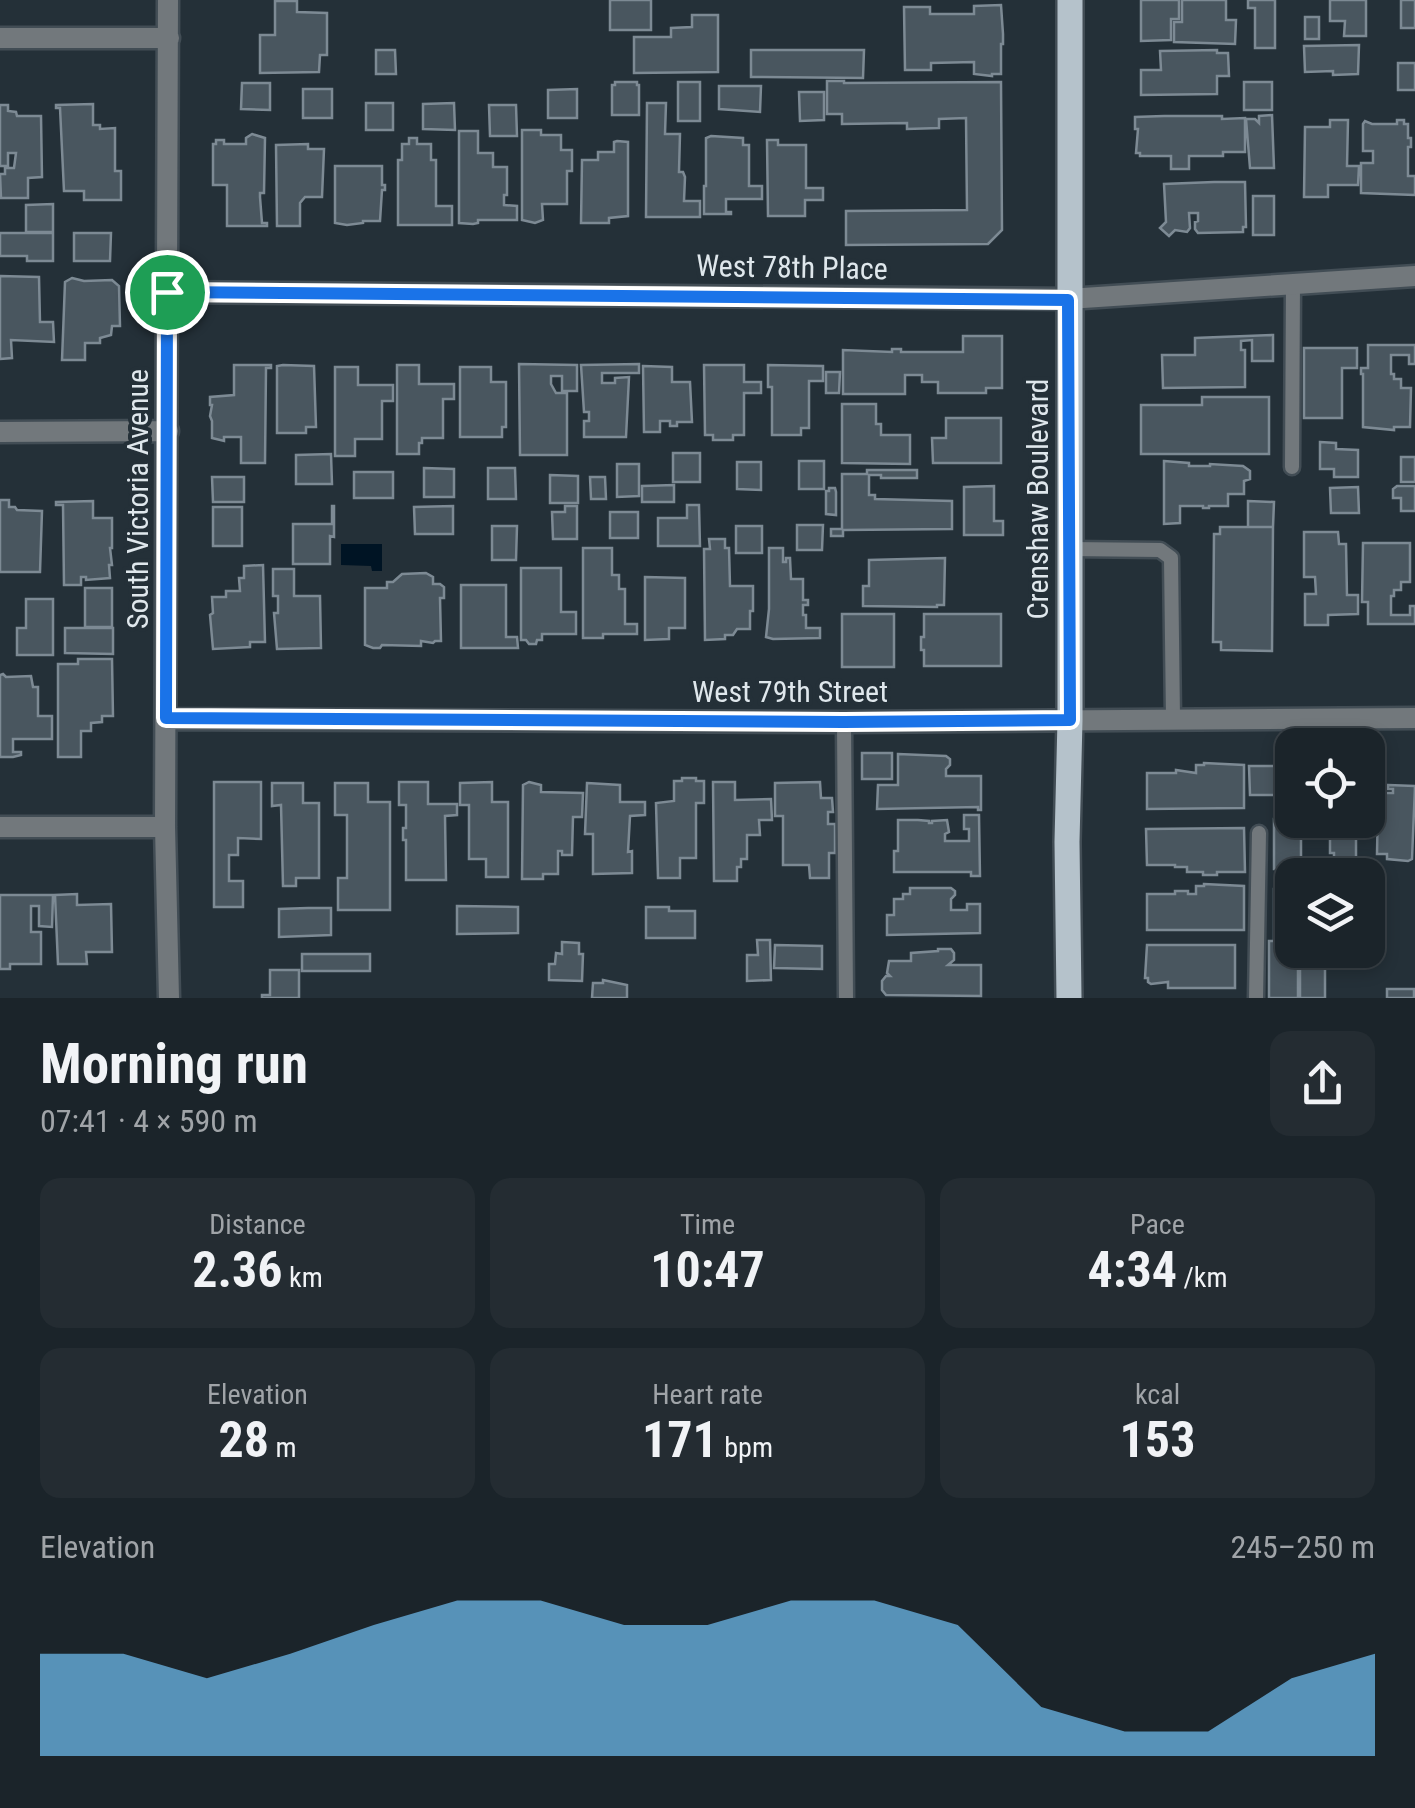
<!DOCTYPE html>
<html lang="en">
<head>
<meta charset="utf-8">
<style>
	:root { --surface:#1b242a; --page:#242c32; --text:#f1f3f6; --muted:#a0a4a8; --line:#394147; --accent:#71c1f5 }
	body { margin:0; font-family:"Roboto Condensed",sans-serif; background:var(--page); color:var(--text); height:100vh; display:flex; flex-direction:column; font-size:38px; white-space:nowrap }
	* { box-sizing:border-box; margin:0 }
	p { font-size:32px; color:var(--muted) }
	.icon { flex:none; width:55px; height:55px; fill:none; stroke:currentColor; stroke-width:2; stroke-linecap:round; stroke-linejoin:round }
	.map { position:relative; height:998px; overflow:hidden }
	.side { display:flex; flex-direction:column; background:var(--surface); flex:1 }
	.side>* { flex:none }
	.tools { position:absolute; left:1275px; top:728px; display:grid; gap:20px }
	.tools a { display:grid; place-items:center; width:110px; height:110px; border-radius:20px; background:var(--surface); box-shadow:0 5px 15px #0003,0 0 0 2px var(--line); font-size:50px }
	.pin { position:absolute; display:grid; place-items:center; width:85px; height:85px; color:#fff; margin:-42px; border:5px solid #fff; border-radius:50%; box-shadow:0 2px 10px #0007 }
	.round { display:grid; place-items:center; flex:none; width:105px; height:105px; border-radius:20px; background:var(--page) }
	.head { display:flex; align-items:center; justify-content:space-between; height:170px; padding:0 40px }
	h1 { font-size:55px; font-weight:700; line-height:75px }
	.figures { display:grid; grid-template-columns:repeat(3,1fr); gap:15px; height:170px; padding:10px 40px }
	.figures div { display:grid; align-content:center; border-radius:20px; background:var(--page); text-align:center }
	.figures b { font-size:50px; font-weight:700 }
	.figures small { font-size:28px; font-weight:400 }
	.figures p { font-size:28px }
	.chart { height:280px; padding:20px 40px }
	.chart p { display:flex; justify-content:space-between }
	.chart svg { width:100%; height:180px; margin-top:10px; fill:var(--accent); opacity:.7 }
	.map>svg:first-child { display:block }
</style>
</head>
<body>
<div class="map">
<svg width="1415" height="998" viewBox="0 0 1415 998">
	<rect width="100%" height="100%" fill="#243038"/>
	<!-- water -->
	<path fill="#001424" d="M341,544H382V571H372L371,566L341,565Z"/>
	<!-- building -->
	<path fill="#49565f" stroke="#7d8a94" stroke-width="2.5" d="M610,0H651V30H610Z
		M1141,0H1179V19H1171V40L1141,41Z
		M1182,0H1226V20H1236L1235,44L1174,42V22H1182Z
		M1248,0H1275V48H1255V8H1248Z
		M1330,0H1366V36H1344L1345,21H1330Z
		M1401,0H1415V28H1401Z
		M275,1H297V12L327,13V55H320L319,72L260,73V35H275Z
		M1001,5L1003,34V44H1001V74H992V76L974,74V62L931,63V70H905L904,7H930V14H974V6Z
		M692,15H718V72L634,73V37H671V28L692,27Z
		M1305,17H1319V39H1305Z
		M1359,45L1358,74L1333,75V71L1305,72L1304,46Z
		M376,50H395L396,74H376Z
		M751,50H864L863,78L751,77Z
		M1217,50V53H1228L1229,76H1217V94L1141,95V70H1161L1160,51Z
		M1398,63H1415V90H1398Z
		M827,81H844V83L1001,82L1002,230L988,244L846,245V211L967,210L966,118L939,119V128L907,129V123L842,124V114H827Z
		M615,82H637V85H639V115H612V85H615Z
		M678,82H700V121H678Z
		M1244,82H1272V110H1244Z
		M242,83H270V110L241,109Z
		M719,86H761L760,112L719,109Z
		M303,89H332V118H303Z
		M577,89V118H548V90Z
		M799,92H824V120L800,121Z
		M366,103H393V130H366Z
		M454,103L455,130L423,129V104Z
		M647,103H666L665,134H680L679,172H683L685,177L684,201H700V217H646Z
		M93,104V125H100V129L115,128V171H121V200H84V191H64L60,108H56V105Z
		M0,105H8V111L16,112L17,116H41L42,177L28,178V198H1L0,174H5V168H14L16,153H8V166H0Z
		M489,105H516L517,136H490Z
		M1272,115L1274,168H1250L1246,119H1255L1259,123V116Z
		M1164,116H1222V119L1245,118V152H1223V156H1189V169H1171V156H1140V153H1136L1138,129H1135V117Z
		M1330,120H1348L1347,166H1359L1358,185H1328V197H1304L1305,127H1330Z
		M1397,120H1404V124H1408V138H1411V147H1408V176H1415V195L1361,193V163H1373V151H1363V124L1365,121L1372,124H1397Z
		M522,130H541V135H561V150H572V171H567V204H542L543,220L535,223L522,220Z
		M459,131H478V153H493V167H507V195H504V205L517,206V220H478V223L473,224L459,223Z
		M252,134L265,138L264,193H260V197L262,223H267V226H227V185H213V144H216V140H224V144H246V138Z
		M711,136L743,138V145H749V186H762V199H726V212H731V214H704V186H706V138Z
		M409,138H417V144H431V160H436V206H452V225H398V160H402V144H409Z
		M767,140H778V145H806V188H823V200H805V216H768Z
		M617,141L628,142V216L609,218V223H581L582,160H598V152H614V142Z
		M308,144V149H324L322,197H305L300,203V226H277L276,145Z
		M335,166H382V185H385V190H382L380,221H363V223L347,225L335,223Z
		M1214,182H1245L1246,227H1243V232L1198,233L1195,229V222L1198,221V213H1189L1190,228L1187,232L1175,230L1169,236L1160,228L1166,222L1164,184Z
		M1253,196H1274V235H1253Z
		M53,204V232H26V205Z
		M0,233H53V261H27V256H0Z
		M74,233H111L110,261H74Z
		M0,276L39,277L40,322H53L54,342L11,340L12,358L0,359Z
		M72,278L84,281L112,280L119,286L120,326H112L111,335L100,338V343H85V360H62L65,282Z
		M1273,335V361H1252V340L1241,341V350H1245V387L1163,388L1162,355H1195V338Z
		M963,336H1002V388H986V393H938V382H922V375H905V394H843V350L892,352V349H901V352H963Z
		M1368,345H1415V364H1409V355H1391V374H1394V379H1401V388H1411L1410,427H1394V430L1363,427V374H1361V368H1368Z
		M1304,348H1357V368H1342V418H1304Z
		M519,364L577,365V391H562V376H551V384L556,393H567V455H520Z
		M639,364V373H602V383H615V378L629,377L626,437H584V421H589V412H584L581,365Z
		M234,365H271V368H266L265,463H241V437H224V441L212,438V421L210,416L212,405H210V397L234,395Z
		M283,365L314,366L316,427H306V433H277V366Z
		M397,365H419V384H454V399H443V438H422V443H419V454H397Z
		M704,365H744V382H761V393H744V435H733V440H713V435H705Z
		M768,365L823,366V381H809V428H801V435H772V387H768Z
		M643,366L672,367V382H690L692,422H677V426H670V421H660V432H644Z
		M335,367H358V385H393V401H382V439H355V456H335Z
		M460,367H491V382H506V427H502V437H460Z
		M826,372H840L839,393H826Z
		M1202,397H1269V454H1141V405H1202Z
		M842,404H876V424H881V435H910V464L842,463Z
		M946,418H1001V463H933L932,438H946Z
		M1320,442L1336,443V449L1358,450V477H1334V469H1320Z
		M673,453H700V482H673Z
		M331,454L332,484H296V455Z
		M1401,457H1415V482H1401Z
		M799,461H824V489H799Z
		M1164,461L1189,463V466H1210V464L1243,466L1250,471V479L1244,481V494H1228V506H1209V508H1203V506H1180V523L1164,524Z
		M737,462H761V490L737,489Z
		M617,464H639V496L617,497Z
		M424,468L454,469V497H424Z
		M488,468H515L516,499H488Z
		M867,470H917V478H881V475H869V495H875V499L952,501V529L843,530V536H831V529H842V474H867Z
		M354,472H393V498H354Z
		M550,475L578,476V503H550Z
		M212,477H244V502H213Z
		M590,477H605L606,499H591Z
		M674,485V502H642V486Z
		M994,486V521H1003V535H964V487Z
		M1397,486H1415V511H1401V498H1393V489Z
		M1358,487L1359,513H1331L1330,488Z
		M829,488H835L836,492V515L826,514V491H829Z
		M0,500H9V507H15L17,510L42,511L40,572H0Z
		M93,501V518H112V548H110L112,565H109L110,578L86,580V577H81V585H64L63,505H56V502Z
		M1248,501L1274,502L1273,527H1248Z
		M687,505H699L700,546H658V518H687Z
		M332,506H334V537L330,536V564H293V524H332Z
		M453,506V534H415L414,507Z
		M565,506H577V539H553L552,512H565Z
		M213,507H242V546H213Z
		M610,512H638V538H610Z
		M797,525H823L822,550H797Z
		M492,526H517L516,560H492Z
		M736,526H762V553H736Z
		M1220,527H1273L1272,651L1221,650V642H1213L1214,534H1220Z
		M1304,532H1338L1339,544H1346L1347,595H1358V614L1328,615V625H1305V594H1316L1315,577H1304Z
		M709,539H725V548H729L730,586H753V611H750V629H737L733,635H725V639L705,640L704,549H710Z
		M1363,543H1410V582H1401V590H1394V596H1391V615H1410V606H1415V624H1368V602H1362Z
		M583,548H612V575H619V589H625V624H637V634H603V638H583Z
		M769,548H783V562H786V558H790L791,579H803V600H808V605H803V615H806V628H820V638L773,639L766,637L769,609Z
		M945,558L944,605H937V607L863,606V586H869V560Z
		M263,565L265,642H250V647L213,649L210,615L213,613L212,597H226V591H240L239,578H244V566Z
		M521,568H561V612H576V634H542V640H537L536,644H529L526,640H521Z
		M273,569H294V596H320L321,648L277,649L274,613H278V596H273Z
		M426,573L433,577V584H440L444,587V598H440L441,641H435L433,643L421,641V646L382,645L380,648H373L365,645V588H387V582H393L402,574Z
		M645,577L685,578V628H669V639L645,640Z
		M461,585H506V637H517L518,648H461Z
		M85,588H112V627H85Z
		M26,599H53V655H17V628H26Z
		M842,614H894V667H842Z
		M924,614H1001V666H924V650H921V637H924Z
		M65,628H113V654L65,653Z
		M78,659H112L113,716H102V722L91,723V731H81V757H58V664H78Z
		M3,674L6,677L31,676L33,687H38V716H52V739H13V752H21V755L13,757H0V675Z
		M862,753H892V779H862Z
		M898,754L946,756L950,759V765L946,769V776H981V810H978V807L877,809L878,785H898Z
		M1204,763L1244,765V808L1147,809V773H1176V770L1196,773V765H1204Z
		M1249,766H1292V795H1250Z
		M682,778H696V781H704V803H696V858H680V878H658L656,803L674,801V781H682Z
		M214,782H261V839L238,838V855H229V881H243V907H214Z
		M399,782H428V804H457V815L445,816L446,880H406V840H403V828H406V805H399Z
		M492,782V802H508V877H486V859H469V805H460V783Z
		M529,782L541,785V792L583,793L582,817H573L572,855H562V851H558V874H543V879H522L523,785Z
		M713,782H735V800L771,799L772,820H759L760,835H747V859H741V867H737V881H714Z
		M820,782L821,798H832L833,812H828V824H835V853H829V878H810L809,865H783V816H775V783Z
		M272,783H303V803H319V878H296V886H283L281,805L272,806Z
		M335,783H368V802H390V910H338V878H347V815H335Z
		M587,783L620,785V802H645V815L630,816L628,852L632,851V873L593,874V834H585Z
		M1388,785L1415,786L1412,859L1408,861L1387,859V854H1377L1378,802H1368V793H1393V789H1388Z
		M964,815H979L980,876H971V872H894V851H898V820H918L929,821V823H932V821L947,820L949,832L945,834V841H969V829H964Z
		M1274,819L1301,820V869H1274Z
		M1311,820H1356V875H1334V853H1330V838H1311Z
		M1244,828L1245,872H1217V875H1203V872H1187V867H1175V865H1147L1146,829Z
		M1204,884L1244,886V930H1147V894H1175V891H1188V894H1196V886H1204Z
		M910,888H951L955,891V895L951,899V910H967V904H980V933L887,935V915H894V899H903V894H910Z
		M1292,888V939H1274V889Z
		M77,894V905L111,904L112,952H86L87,964H58L55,895Z
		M0,895H53L52,927L39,926V906H31V932H41V964H10V969H0Z
		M457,906L518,907V933L457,934Z
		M646,907H669V911H695V938H646Z
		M308,908H331V935L279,937V909Z
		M757,940H770L771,980L747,981V955H758Z
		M1269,941H1292V950H1298V998H1269Z
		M562,942L579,943V954H583L582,981L549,980V964H555L556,953L562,954Z
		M775,945L822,946V969L774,968Z
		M1147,945H1235V988H1168V982L1151,984L1148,982V978H1145Z
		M938,949H951L954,953V960L948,965H981V996L886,995L882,990V981L886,976H890L887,973L889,961H911V953L938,951Z
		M302,954H370V971H302Z
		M1300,965H1325V998H1300Z
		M270,970H299V998H262V995H270Z
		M603,980L627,985V998H592L593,983H603Z
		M1387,989H1414V998H1387Z"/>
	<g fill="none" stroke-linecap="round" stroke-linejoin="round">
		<!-- lane casing -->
		<g stroke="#424d55" stroke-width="19">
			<path id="lane" d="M1292,467L1293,284
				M1070,549L1160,550L1171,558L1173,719
				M844,722L846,998
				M1256,998L1259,833"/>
		</g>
		<!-- street casing -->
		<g stroke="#424d55" stroke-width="25">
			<path id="street" d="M168,0L165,827L169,998
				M0,38H169
				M167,292L1068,299L1415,276
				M0,432L168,431
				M166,719L844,722L1415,718
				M0,827H165"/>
		</g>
		<!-- primary casing -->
		<g stroke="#424d55" stroke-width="30">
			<path id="primary" d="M1069,998L1067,842L1070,720V0"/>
		</g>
		<!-- lane -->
		<use href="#lane" stroke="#72787c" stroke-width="14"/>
		<!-- street -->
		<use href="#street" stroke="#72787c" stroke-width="20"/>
		<!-- primary -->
		<use href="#primary" stroke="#b5c2cb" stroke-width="25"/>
	</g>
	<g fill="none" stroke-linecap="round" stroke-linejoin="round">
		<!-- route casing -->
		<g stroke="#fff" stroke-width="20">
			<path id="route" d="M167,292L1068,300L1070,720L844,722L166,718Z"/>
		</g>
		<!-- route -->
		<use href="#route" stroke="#1a73e8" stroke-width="12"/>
	</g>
	<g text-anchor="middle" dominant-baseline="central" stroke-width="8" stroke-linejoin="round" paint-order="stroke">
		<!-- street labels -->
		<g font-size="30" fill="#dfe7ec" stroke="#243038">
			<text transform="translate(792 267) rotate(1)">West 78th Place</text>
			<text transform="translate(137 499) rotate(-90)">South Victoria Avenue</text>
			<text transform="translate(1037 499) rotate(-90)">Crenshaw Boulevard</text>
			<text x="790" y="691">West 79th Street</text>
		</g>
	</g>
</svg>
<div class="tools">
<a><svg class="icon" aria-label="locate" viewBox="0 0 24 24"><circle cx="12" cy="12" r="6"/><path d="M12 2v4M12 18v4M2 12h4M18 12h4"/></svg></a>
<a><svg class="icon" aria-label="layers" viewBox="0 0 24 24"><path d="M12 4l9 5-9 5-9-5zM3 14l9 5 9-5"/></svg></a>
</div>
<div class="pin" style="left:167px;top:292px;background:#1e9e55"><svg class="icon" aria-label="arrive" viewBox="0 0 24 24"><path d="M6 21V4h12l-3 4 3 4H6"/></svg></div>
</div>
<section class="side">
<div class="head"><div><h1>Morning run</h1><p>07:41 · 4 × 590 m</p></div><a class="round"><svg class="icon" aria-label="share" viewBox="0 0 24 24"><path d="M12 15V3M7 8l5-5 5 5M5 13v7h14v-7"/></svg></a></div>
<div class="figures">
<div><p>Distance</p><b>2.36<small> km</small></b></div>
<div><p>Time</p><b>10:47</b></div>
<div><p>Pace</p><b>4:34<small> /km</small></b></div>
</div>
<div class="figures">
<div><p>Elevation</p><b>28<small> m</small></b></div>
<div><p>Heart rate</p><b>171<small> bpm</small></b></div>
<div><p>kcal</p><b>153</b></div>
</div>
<div class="chart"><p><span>Elevation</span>245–250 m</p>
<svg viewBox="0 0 160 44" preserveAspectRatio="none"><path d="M0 44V19L10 19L20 25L30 19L40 12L50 6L60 6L70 12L80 12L90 6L100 6L110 12L120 32L130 38L140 38L150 25L160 19V44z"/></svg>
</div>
</section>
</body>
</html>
